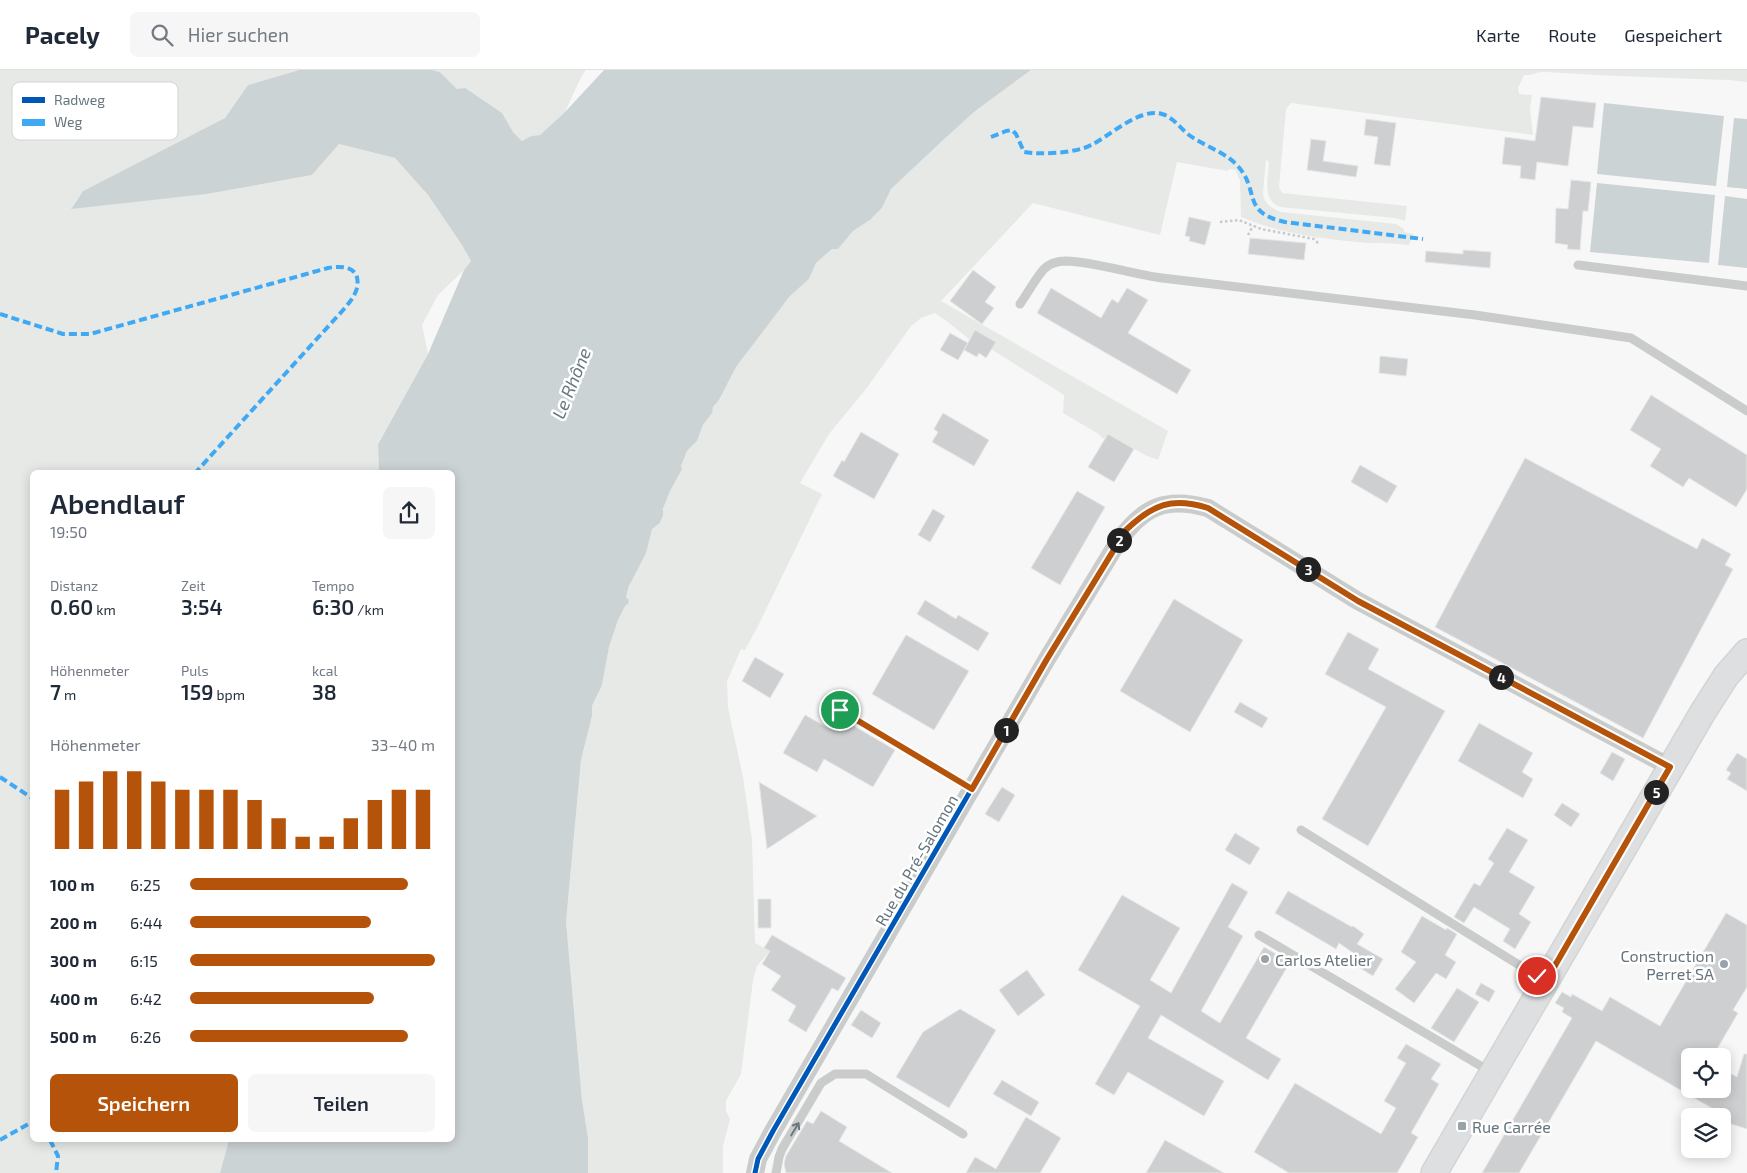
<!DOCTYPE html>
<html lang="de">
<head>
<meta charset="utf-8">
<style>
	:root { --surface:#fff; --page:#f6f6f7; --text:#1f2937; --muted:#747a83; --line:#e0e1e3; --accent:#b45309 }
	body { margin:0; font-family:"Exo 2",sans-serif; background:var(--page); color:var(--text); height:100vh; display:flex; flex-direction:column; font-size:19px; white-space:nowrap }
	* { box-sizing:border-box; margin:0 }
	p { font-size:16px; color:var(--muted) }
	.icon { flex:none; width:28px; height:28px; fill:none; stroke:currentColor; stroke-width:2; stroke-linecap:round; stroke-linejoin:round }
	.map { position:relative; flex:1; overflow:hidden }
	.panel { position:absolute; left:30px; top:400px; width:425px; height:672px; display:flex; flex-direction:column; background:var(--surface); border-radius:8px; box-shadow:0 2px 12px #0003 }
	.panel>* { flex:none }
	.tools { position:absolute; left:1681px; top:978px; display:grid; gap:10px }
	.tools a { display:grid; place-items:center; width:50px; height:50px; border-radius:8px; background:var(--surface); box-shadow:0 2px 12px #0003; font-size:25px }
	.pin { position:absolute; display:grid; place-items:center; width:42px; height:42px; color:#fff; margin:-21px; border:2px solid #fff; border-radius:50%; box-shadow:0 1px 5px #0007 }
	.km { position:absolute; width:25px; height:25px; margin:-12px; border-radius:50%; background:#222; color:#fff; font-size:14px; line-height:25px; text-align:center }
	.round { display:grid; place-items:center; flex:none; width:52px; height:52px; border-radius:8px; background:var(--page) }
	.summary { display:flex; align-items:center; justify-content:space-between; height:85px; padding:0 20px }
	h1 { font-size:28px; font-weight:600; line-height:38px }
	.figures { display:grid; grid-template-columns:repeat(3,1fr); gap:8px; height:85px; padding:5px 20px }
	.figures div { display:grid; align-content:center }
	.figures b { font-size:21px; font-weight:600 }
	.figures small { font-size:14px; font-weight:400 }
	.figures p { font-size:14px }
	.chart { height:140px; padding:10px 20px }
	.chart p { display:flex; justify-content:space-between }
	.chart svg { width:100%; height:90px; margin-top:5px; stroke:var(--accent); stroke-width:6 }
	.cta { display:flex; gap:10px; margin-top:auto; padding:10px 20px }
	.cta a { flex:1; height:58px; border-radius:8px; background:var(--accent); color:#fff; font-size:20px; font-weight:600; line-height:58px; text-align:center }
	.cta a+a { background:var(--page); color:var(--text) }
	ul { padding:0 20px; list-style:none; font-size:16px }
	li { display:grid; grid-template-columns:80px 60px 1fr; align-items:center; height:38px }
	li i { height:12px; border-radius:6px; background:var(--accent) }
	header { display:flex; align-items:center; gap:30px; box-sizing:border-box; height:70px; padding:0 25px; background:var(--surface); border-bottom:1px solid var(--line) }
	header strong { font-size:24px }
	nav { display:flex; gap:28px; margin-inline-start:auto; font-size:18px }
	.search { width:350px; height:45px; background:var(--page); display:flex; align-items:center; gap:12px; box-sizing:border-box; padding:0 18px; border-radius:8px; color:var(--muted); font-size:19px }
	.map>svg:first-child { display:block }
</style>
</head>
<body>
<header>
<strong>Pacely</strong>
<div class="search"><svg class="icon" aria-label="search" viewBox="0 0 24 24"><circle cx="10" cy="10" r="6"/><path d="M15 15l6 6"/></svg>Hier suchen</div>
<nav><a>Karte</a><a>Route</a><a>Gespeichert</a></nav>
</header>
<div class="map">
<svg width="1747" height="1103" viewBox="0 0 1747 1103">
	<rect width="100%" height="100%" fill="#f7f7f7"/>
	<!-- green -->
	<path fill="#e6e9e5" d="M0,0H299L248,15L225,48L83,121L71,138L207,124L312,105L339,74L395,88L428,125L462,175L471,191L464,200L438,225L422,255L428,284L378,373L379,402H32V1070H229L220,1103H0Z
		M432,0H586L581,7L565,42L540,65L531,66L522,71L513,62L502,43L457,19L440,2Z
		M1031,0H1747V12L1729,10C1668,8 1607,6 1546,2C1538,1 1533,6 1524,5L1518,18L1519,24L1532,25L1530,39L1533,65L1291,33L1286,39L1279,117L1282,123L1407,136L1405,151L1395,148L1280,137C1262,130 1268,109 1269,93L1266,89L1263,123C1264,134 1271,138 1281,142L1396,154L1404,159V162L1413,164L1409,175C1400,174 1391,173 1382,173C1377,172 1372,174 1367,173C1324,169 1281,164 1241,147L1240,110L1238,107L1236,100L1229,99L1228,101L1177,92L1160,165L1033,133L941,231L1168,361L1158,390L1145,385L1108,364L1104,369L1097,363L1063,343L1064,325L983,274L986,266L974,261L970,270L948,252L935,243L921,248L911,256L866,319L829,364L800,413L822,424L757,558L745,580L741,579L727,611L728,638L743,707L752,770L755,873L770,881L757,896L753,910L741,1004L726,1031V1041L730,1049L723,1076V1103H588V1068L582,1030L566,852L581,690L592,646V636L602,615L609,577L618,550L625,536L628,534L629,530L626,527C630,512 637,498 644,485C648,478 647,466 652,459C654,456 659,455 661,452C664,447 662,442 664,437C668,425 675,409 682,399L681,396L687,381L697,371L703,355L711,343L713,337L719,330L736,297L790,226L809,209L816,193L832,179H838L853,161L870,150L882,138L891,119L940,73L974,42Z"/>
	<!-- water -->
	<path fill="#ccd3d5" d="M299,0H432L440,2L457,19L465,18L502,43L513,62L522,71L531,66L540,65L565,42L604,0H1031L974,42L940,73L891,119L882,138L870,150L853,161L838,179H832L816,193L809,209L790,226L736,297L719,330L713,337L712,343L703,355L697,371L687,381L681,396L682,399L670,421L663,439V446L660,453L652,459L646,483L629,516L626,527L629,530L628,534L625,536L618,550L609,577L602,615L592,636V646L581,690L566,852L582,1030L588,1068V1103H220L229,1070H452V402H379L378,374L428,284L464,200L471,191L462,175L428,125L395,88L339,74L312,105L207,124L71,139L83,121L225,48L248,15Z
		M1604,33L1724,46L1716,116L1597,104Z
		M1734,48L1747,49V119L1727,117Z
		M1597,113L1715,125L1709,193L1590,182Z
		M1725,126L1747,129V198L1718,195Z"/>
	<!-- building -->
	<path fill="#cecfd0" stroke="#e6e6e6" d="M1541,27L1596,33L1593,58L1573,56L1568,96L1537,92L1535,110L1520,108L1521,96L1502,94L1505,67L1535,71Z
		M1366,49L1396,53L1390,96L1374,94L1378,67L1364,65Z
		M1311,69L1326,71L1323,91L1358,96L1356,107L1307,100Z
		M1571,110L1591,112L1588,141H1583L1580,180L1567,179L1568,175L1555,173L1556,138L1568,139Z
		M1189,147L1211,152L1205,175L1189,171L1190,167L1185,166Z
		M1250,168L1306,173L1304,190L1248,184Z
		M1463,180L1491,182L1490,198L1425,192L1426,181L1463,184Z
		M973,200L996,217L985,232L994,238L982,254L950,231Z
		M1051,218L1101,248L1112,229L1118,233L1127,218L1148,230L1128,263L1191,300L1177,324L1037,243Z
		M975,260L996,272L986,288L979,283L977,287L964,280Z
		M950,263L968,273L958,290L940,280Z
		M1380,286L1408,289L1406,306L1379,303Z
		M1651,325L1747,385V419L1736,437L1689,408L1683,417L1650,396L1661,379L1630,360Z
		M943,343L989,370L974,396L932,372L938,362L934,359Z
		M861,362L899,384L874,429L833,406L842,390L844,392Z
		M1108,364L1134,379L1114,412L1088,397Z
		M1525,388L1697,479L1702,468L1731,484L1725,495L1733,499L1643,668L1435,557Z
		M1360,395L1397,416L1387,433L1351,412Z
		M1077,421L1105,437L1060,515L1031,498Z
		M933,439L945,446L930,472L918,465Z
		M1174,529L1243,570L1190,662L1120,621Z
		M925,530L956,549L958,545L989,563L978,581L917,544Z
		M1348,562L1379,579L1368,599L1445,641L1368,776L1322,749L1386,637L1325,604Z
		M906,565L969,601L934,660L872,624Z
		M755,587L784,604L770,628L742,611Z
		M1240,632L1268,648L1262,658L1234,642Z
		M805,645L830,659L837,646L895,680L873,717L824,689L817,702L783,683Z
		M1479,653L1533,683L1522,702L1533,709L1523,728L1458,691Z
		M1612,682L1625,689L1613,711L1600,703Z
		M1737,683L1747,689V721L1727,709L1731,703L1726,700Z
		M759,712L817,746L767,779Z
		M1002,717L1015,725L999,752L985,744Z
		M1562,733L1580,744L1571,757L1554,745Z
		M1507,758L1528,770L1509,802L1535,817L1519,844L1531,852L1515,879L1503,871L1510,859L1474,837L1464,853L1454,847L1474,813L1480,816L1494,793L1488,789Z
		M1235,763L1260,778L1250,795L1225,780Z
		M1232,813L1248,822L1228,857L1243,866L1201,941L1220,953L1264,877L1290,892L1246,968L1281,989L1268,1010L1161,945L1148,968L1224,1011L1204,1046L1128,1002L1114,1025L1095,1014L1140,936L1078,900L1122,825L1180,858L1150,910L1171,923Z
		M1288,821L1352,857L1353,856L1364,864L1357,874L1383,889L1373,906L1355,895L1359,887L1339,873L1336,879L1275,843Z
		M758,829H771V858H758Z
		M1726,843L1747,855V917L1733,940L1738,943L1713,986H1690V1019H1722V999L1737,1007L1744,984H1747V1059L1722,1051V1044L1596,971L1519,1103H1482L1572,948L1562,942L1564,938L1555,933L1562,922L1571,927L1572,924L1602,941L1610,927L1660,956Z
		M1422,846L1446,860L1447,858L1457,864L1445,885L1456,892L1446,909L1436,903L1414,933L1395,919L1416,892L1401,882Z
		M772,865L846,908L838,921L832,918L806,962L788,951L796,936L771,920L781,906L762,894L770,881L764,878Z
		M1027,900L1045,925L1018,946L999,920Z
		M1481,913L1495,921L1489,932L1475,924Z
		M1457,918L1479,932L1454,972L1431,958Z
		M960,939L996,960L949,1038L896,1007L923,962Z
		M861,940L881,953L872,968L851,955Z
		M1406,974L1441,994L1431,1009L1439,1014L1411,1063L1418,1067L1397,1103H1289L1254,1082L1295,1013L1381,1064L1396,1038L1384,1031L1406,993L1397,988Z
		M1002,1010L1039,1032L1031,1046L993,1024Z
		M821,1041L847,1057L839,1071L892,1103H786L784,1094L786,1086L807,1051L813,1054Z
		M1026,1047L1061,1068L1040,1103H966L975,1087L996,1099Z
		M1165,1070L1224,1103H1146Z"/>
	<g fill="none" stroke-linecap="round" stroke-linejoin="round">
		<!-- secondary casing -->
		<g stroke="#d3d4d4" stroke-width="28">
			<path id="secondary" d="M1434,1103L1703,642L1726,606L1747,582"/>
		</g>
		<!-- path -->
		<path stroke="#c8c9ca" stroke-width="2.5" stroke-dasharray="2.5 2.5" stroke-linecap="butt" d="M1220,152L1239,150L1261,159L1314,169L1319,174
			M1248,165L1253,156"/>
		<!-- service -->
		<path stroke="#cacccc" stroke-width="9" d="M1578,195L1747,216
			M1020,234C1028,223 1035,209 1044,199C1050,193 1058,191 1066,191C1096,192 1131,204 1162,208L1475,245L1631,268L1747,341
			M840,640L972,719
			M1301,760L1545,911
			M1259,865L1491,1002
			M776,1103L779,1087L782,1079L821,1013L835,1004H866L963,1064"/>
		<!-- minor -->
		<path stroke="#cacccc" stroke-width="18" d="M755,1103L758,1089L773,1061L1047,589L1118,472C1143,437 1165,426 1208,438L1358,531L1670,697"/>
		<!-- secondary -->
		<use href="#secondary" stroke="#dedfe0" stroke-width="25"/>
		<!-- quiet -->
		<path stroke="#3fa9f5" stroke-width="4" stroke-dasharray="8 4" stroke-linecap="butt" d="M991,67L1006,61L1012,60L1016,64L1024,82C1040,85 1077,83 1091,75C1110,66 1140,37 1162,44C1173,47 1180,58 1189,65C1204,76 1223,81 1237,95C1261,121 1240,142 1285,152L1423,169
			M0,244L63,264H90L328,198C344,195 361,197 357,218C355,226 349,233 344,239L196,402
			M0,707L32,728
			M0,1070L32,1052
			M50,1070L58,1086L56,1103"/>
		<!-- cycleway casing -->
		<g stroke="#fff" stroke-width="8">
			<path id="cycleway" d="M755,1103L758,1089L773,1061L1047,589L1118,472C1143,437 1165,426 1208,438L1358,531L1670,697"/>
		</g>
		<!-- cycleway -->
		<use href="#cycleway" stroke="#0057b8" stroke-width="5"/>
	</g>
	<!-- one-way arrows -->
	<defs><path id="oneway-shaft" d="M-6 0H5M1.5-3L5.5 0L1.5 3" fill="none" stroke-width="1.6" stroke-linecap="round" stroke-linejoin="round" transform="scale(1.25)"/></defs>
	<use stroke="#6b7981" href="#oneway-shaft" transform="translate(795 1059) rotate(-59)"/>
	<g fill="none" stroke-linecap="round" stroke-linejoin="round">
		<!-- route casing -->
		<g stroke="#fff" stroke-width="10">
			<path id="route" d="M840,640L972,719L1047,589L1126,460C1153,434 1172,427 1208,438L1358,531L1670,697L1546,911L1537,906"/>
		</g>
		<!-- route -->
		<use href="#route" stroke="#b45309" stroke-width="6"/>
	</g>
	<!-- markers -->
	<g fill="#99a2a8" stroke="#fff" stroke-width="2">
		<circle cx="1265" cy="889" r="5"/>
		<circle cx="1724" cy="894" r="5"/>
		<rect x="1457" y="1051" width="10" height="10" rx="2.5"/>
	</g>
	<g text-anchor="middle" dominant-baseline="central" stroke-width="5" stroke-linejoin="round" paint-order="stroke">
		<!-- street labels -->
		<g font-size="16" fill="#66757d" stroke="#fff">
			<text transform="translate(916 790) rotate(-60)">Rue du Pré-Salomon</text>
		</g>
		<!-- poi labels -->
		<g font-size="16" fill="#66757d" stroke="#fff" text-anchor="start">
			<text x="1714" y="885" text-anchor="end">Construction<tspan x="1714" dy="18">Perret SA</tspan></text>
			<text x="1275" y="889">Carlos Atelier</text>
			<text x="1472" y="1056">Rue Carrée</text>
		</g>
		<!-- water labels -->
		<g font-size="18" font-style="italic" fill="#67797f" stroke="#fff">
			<text transform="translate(571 313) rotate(-68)">Le Rhône</text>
		</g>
	</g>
	<!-- legend -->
	<rect x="12" y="12" width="166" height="58" rx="8" fill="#fff" stroke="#d1d6d8" stroke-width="1"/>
	<rect x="22" y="27" width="23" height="6" fill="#0057b8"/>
	<rect x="22" y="49" width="23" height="7" fill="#3fa9f5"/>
	<g font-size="14" fill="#66757d">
		<text x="54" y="35">Radweg</text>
		<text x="54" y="57">Weg</text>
	</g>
</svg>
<div class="tools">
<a><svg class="icon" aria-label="locate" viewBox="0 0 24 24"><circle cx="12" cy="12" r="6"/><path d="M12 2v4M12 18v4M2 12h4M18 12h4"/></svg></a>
<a><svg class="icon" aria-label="layers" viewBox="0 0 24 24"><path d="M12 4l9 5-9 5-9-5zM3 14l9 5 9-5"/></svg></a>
</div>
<div class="pin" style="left:840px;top:640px;background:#1e9e55"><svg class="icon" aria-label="arrive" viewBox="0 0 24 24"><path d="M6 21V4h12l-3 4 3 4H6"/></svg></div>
<div class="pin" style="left:1537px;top:906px;background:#d93025"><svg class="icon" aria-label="check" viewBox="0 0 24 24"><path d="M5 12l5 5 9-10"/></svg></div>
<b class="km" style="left:1006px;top:660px">1</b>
<b class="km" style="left:1119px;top:470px">2</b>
<b class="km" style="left:1308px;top:499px">3</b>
<b class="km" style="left:1501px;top:607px">4</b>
<b class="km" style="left:1656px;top:722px">5</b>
<section class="panel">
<div class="summary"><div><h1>Abendlauf</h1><p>19:50</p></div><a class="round"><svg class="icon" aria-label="share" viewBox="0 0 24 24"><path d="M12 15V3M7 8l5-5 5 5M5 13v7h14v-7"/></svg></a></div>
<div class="figures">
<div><p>Distanz</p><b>0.60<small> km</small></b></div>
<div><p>Zeit</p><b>3:54</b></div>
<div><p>Tempo</p><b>6:30<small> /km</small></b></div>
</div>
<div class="figures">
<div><p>Höhenmeter</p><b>7<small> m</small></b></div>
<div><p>Puls</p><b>159<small> bpm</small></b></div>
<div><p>kcal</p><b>38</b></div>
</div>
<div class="chart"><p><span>Höhenmeter</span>33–40 m</p>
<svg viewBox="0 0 160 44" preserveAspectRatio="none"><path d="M5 44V15M15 44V11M25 44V6M35 44V6M45 44V11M55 44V15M65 44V15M75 44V15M85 44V20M95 44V29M105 44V38M115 44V38M125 44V29M135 44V20M145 44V15M155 44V15"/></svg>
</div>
<ul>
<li><b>100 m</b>6:25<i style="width:89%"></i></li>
<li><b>200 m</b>6:44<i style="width:74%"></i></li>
<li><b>300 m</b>6:15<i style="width:100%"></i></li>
<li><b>400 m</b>6:42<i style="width:75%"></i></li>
<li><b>500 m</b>6:26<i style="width:89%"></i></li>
</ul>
<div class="cta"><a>Speichern</a><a>Teilen</a></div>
</section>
</div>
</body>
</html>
